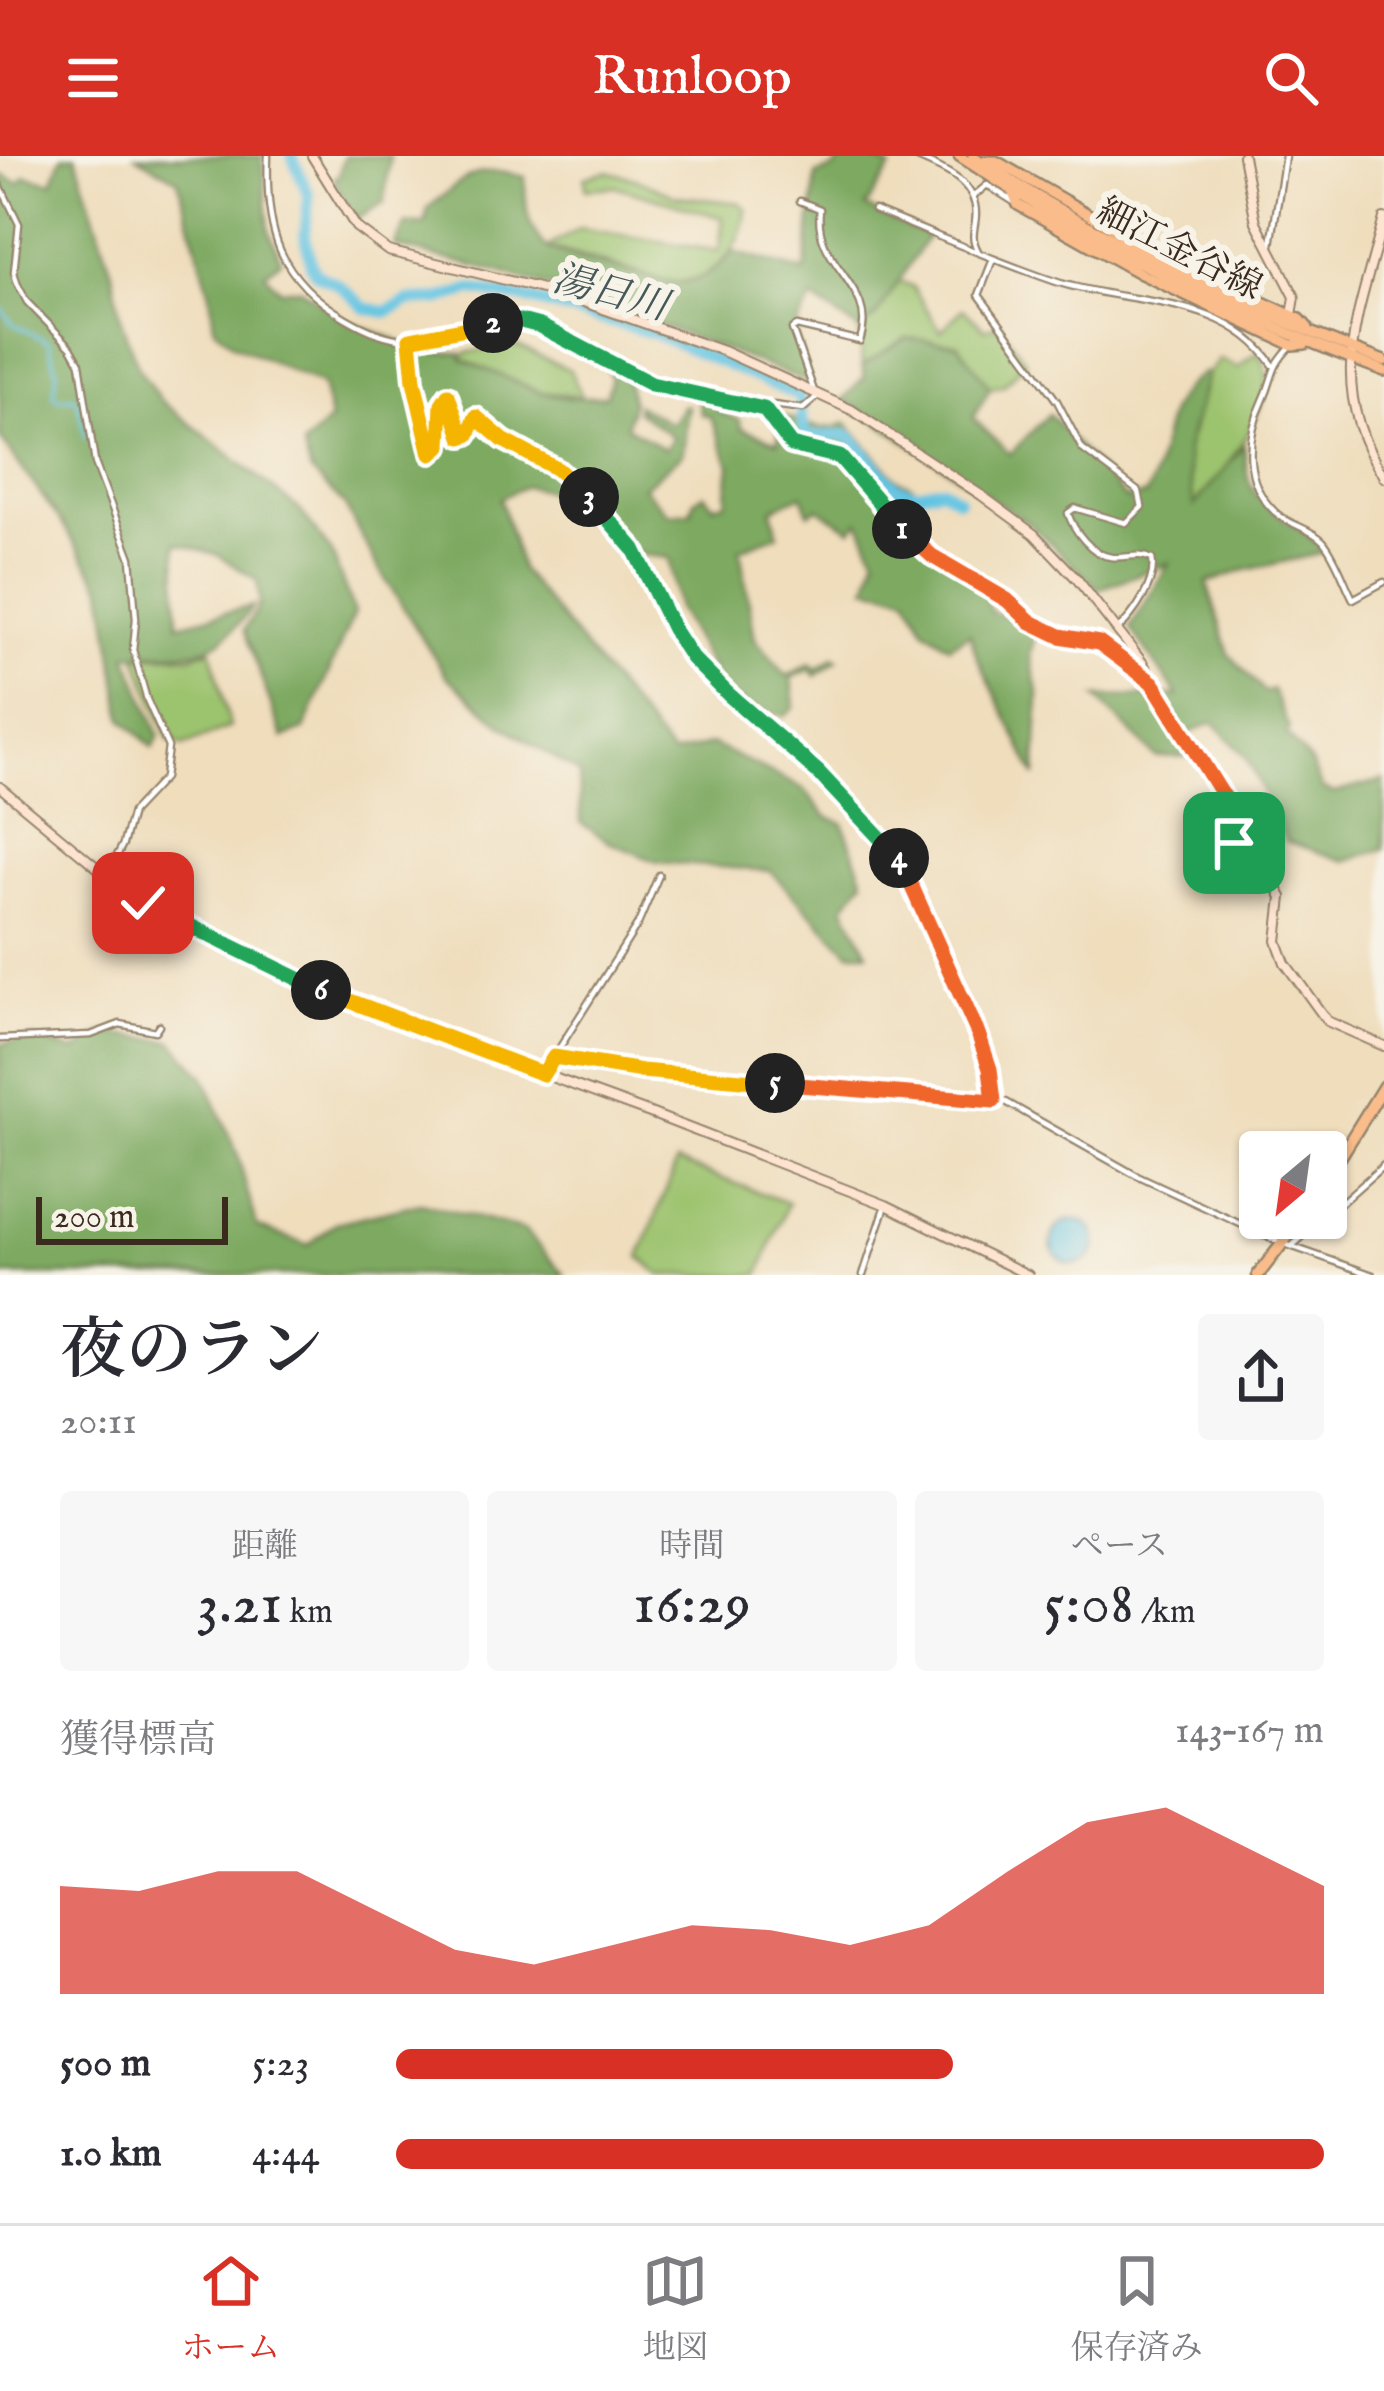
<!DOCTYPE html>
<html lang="ja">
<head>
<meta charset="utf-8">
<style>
	:root { --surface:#fff; --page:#f7f7f7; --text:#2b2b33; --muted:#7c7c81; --line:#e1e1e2; --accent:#d93025 }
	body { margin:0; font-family:"IM FELL English","Noto Serif JP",serif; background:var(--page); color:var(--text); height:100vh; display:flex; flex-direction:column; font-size:45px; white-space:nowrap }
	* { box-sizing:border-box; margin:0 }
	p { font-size:39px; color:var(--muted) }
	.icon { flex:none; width:66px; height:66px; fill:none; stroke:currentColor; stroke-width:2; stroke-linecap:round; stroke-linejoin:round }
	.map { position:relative; height:1119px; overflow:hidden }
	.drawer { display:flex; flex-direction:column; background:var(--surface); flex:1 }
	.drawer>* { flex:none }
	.needle { width:78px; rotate:209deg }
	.controls { position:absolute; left:1239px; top:975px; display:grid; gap:24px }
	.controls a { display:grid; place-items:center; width:108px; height:108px; border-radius:12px; background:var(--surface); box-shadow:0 3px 9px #0004; font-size:60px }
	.scale { position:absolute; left:36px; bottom:30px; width:192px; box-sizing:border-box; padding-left:12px; border:6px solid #3b2a1e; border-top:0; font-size:33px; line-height:42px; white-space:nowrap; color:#3b2a1e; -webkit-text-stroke:9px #f7f3e8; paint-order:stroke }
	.pin { position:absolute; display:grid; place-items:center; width:102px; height:102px; color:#fff; margin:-51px; border-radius:24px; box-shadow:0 6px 18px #0006 }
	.km { position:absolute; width:60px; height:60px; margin:-30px; border-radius:50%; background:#222; color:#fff; font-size:33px; line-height:60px; text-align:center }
	.round { display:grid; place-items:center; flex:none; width:126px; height:126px; border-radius:12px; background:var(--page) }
	.overview { display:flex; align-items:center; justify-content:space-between; height:204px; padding:0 60px }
	h1 { font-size:66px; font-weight:600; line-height:90px }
	.stats { display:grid; grid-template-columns:repeat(3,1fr); gap:18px; height:204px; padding:12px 60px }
	.stats div { display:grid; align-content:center; border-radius:12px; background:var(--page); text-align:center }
	.stats b { font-size:60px; font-weight:600 }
	.stats small { font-size:33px; font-weight:400 }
	.stats p { font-size:33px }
	.chart { height:336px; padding:24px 60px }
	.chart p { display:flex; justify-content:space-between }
	.chart svg { width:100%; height:216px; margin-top:12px; fill:var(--accent); opacity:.7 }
	ul { padding:0 60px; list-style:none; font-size:39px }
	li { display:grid; grid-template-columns:192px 144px 1fr; align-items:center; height:90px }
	li i { height:30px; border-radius:15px; background:var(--accent) }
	header { display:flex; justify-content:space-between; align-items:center; height:156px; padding:0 60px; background:var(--accent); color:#fff; font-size:54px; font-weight:600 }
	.dock { display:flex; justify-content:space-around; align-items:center; height:168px; border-top:3px solid var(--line); background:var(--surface); font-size:33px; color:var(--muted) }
	.dock a { display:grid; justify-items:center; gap:6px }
	.dock .selected { color:var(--accent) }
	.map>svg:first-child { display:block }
</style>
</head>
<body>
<header><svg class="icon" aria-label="menu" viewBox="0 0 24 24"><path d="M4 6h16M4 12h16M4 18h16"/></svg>Runloop<svg class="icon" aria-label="search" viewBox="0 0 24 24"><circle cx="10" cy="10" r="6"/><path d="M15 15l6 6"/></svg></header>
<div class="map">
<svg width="1384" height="1119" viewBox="0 0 1384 1119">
	<rect width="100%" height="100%" fill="#f7f3e8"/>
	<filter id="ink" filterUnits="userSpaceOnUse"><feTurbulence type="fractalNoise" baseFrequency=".00833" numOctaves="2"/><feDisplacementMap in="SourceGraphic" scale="24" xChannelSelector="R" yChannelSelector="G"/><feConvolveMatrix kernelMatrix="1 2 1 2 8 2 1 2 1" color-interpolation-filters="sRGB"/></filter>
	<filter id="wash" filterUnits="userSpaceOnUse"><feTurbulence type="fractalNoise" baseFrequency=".004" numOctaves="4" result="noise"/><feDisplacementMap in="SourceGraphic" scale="48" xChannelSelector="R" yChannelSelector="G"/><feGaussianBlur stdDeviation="2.7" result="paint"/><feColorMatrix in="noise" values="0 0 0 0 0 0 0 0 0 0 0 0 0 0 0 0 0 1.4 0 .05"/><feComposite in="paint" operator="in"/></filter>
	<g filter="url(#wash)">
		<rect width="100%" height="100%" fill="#efddbc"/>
		<!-- green -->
		<path fill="#9cc36e" stroke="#6c7646" stroke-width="3" d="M606,15L635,22L676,40L740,47L746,53C744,92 713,126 673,127L548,91L580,72L719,95L723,62L617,31L586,33L585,21Z
			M899,125L912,130L941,175L963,152L985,173L999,168L1026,206L1003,230L990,232L958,188L906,182L862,210L859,174L876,161Z
			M503,189L518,190L570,214L582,241L540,236L462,203L466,197Z
			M1259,195C1262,204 1268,213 1267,223C1265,263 1219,322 1194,351L1186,294L1208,217L1220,203L1238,212Z
			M211,493L230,571L184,590L169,584L136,499L191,500Z
			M677,1006L788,1047L759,1119H660L640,1101Z"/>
		<!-- forest -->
		<path fill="#7da961" stroke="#5c6a40" stroke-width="3" d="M62,0H76L113,119L121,165L139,213L160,244L299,353L331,395L354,457L304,574L283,582L244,474L260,448L257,424L216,398L176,387L178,468L253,450C206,512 195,491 127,499L159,580L153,592L123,563L103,432L62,367L0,282V18L19,27L25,20L52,26Z
			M136,0H262L269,74L281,104L265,117L280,134L300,132L345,164L395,183L416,196L461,197L462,203L540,236L568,242L606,240L611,222L604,207L626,219L632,248L626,270L665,293L673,281L636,254L637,249L673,268L682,250H688L683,298L643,331L669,358L691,356L695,344L704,338L713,349L726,346L730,309L711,261L701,258L698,242L710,241L718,255L740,264L741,272L778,286L779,266L773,257C798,262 820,281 846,267L898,324L913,330L904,361L928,380L943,400L981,430L991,456L1008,461L1015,456L1036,475L1030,499L1039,539L1036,621L977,501L970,477L949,490L925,473L907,439L867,431L876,401L859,365L851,373L818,352L809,357L802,339L772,353L778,379L740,393L755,483L787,520L811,507L817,513L834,501L838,504L816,520L810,513L792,522L795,551L784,560L747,550L721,530L678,454L669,402L636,398L544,334L526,330L500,342L521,414L672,599L711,588L804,633L827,661L843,667L864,724L844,750L868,796H849L770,715L657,706L611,687L581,667L579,617L502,569L447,521L380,415L344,348L311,316L303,290L330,264L322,229L234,189L214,171L210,138L178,24Z
			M344,0H390L384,47L355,64L334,23L339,19Z
			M840,0H868L891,12L866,51L910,73L929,78L876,161L859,174L812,143L794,175L810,227L621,154L494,115L394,90L406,68H425L428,52C465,22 475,7 525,21C525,46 525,73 547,91C558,99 674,129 685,127C703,124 721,110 733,96L805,116L816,19L836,12Z
			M906,182L958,188L990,232L973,262L1010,298L1049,258L1126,343L1146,339C1171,288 1153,252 1204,216L1207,219L1186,294L1194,350L1244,289C1246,302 1245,319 1251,329C1266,362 1308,368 1324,397L1241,415L1207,427L1229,498L1265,537L1272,534L1289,572L1287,579L1311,607L1322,633L1334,637L1384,624V693L1345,705L1286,685L1246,601L1213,566L1181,581L1188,600L1156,601L1096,541L1178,540L1130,472L1169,407L1099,433L1031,369L843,243L865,221L862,210Z
			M104,877L172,885L204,920L237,997L257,1071L308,1089L336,1067L421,1047L524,1074L565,1119H0V888L34,882L75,895Z"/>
		<!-- water -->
		<path fill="#64c4e2" stroke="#507780" stroke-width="3" d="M1052 1086a22 22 0 1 1 44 0a22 22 0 1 1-44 0Z"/>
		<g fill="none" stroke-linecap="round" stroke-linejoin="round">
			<!-- stream -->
			<path stroke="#64c4e2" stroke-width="3" d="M0,151L13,168L49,186L57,216L54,239L57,243L74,241L78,246L85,282"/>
			<!-- river -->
			<path stroke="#64c4e2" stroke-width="12" d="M292,0L309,39L305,78L311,109L317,118L339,129L365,152L386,156L409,145L438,144L472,134L526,143L653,177L795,238L800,241L804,275L810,281L849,279L896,331L916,337L942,332L958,343"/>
		</g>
	</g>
	<g filter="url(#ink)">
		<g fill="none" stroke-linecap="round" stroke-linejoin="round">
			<!-- street casing -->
			<g stroke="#95846d" stroke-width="9">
				<path id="street" d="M268,0C265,75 278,123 346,162C363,172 385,183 406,183C444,182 486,158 524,166C569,175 606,209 648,226C685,242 727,237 764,253L773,249L803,253L818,240
					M913,0C944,14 982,26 975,67C973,79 972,84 978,95
					M0,29L19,68L14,116L17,127L27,146L71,191L80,207L95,307L131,402L136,463L133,494L147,544L168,591L164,622L132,656L123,688L108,717
					M975,39L987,29L1014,46
					M800,45L820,53C812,111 879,128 860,185L797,170L792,173L814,235
					M874,54C934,78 992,104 1054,125C1127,150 1225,137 1273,209
					M1271,89L1285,0
					M993,103L979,139L1057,245L1082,293L1139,336L1142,351L1126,367L1075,352L1068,357C1073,374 1092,399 1111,401C1127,403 1137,396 1152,403C1157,426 1134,459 1117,474
					M410,183L414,225L431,298L440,290L442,247L448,239L462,281L468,279L476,261L503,284L557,312L602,354L634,393L673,473L692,502L728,539L817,616L887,687L907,713L979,880L990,913L994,945
					M1292,189C1268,214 1276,217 1263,245C1246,281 1243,326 1275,356C1288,369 1311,372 1323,385C1336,400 1344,426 1353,443L1384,426
					M764,253L792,289L840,301L901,373L932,401L994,435L1031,466L1060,480L1099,487L1153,527
					M0,883L91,879L120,868L155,875L159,869
					M554,901L642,915L1006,946L1137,1020L1279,1086L1373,1119
					M543,918L638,768L659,719
					M1326,1060L1384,1009
					M1293,1089L1324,1062
					M863,1119L886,1049"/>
			</g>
			<!-- secondary casing -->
			<g stroke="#95846d" stroke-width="12">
				<path id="secondary" d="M312,0L356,71L388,95L558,137L723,195L852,254L981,339L1034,378L1077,423L1142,506L1216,624L1225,643L1234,687L1244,702L1274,727L1282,741L1277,785L1285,807L1327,865L1384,890
					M1243,0L1256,66L1295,141L1292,159
					M1384,62C1359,159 1324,228 1384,321
					M0,631L134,742L230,792L346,846L650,957L886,1049L1028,1119"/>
			</g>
			<!-- primary casing -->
			<g stroke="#95846d" stroke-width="14">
				<path id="primary" d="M959,0C1092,89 1234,159 1384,215
					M973,0C1101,85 1240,151 1384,205
					M984,5H996L1161,100L1300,163L1308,172
					M1012,35L1018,49L1141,118L1292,189L1305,188"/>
			</g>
			<!-- highway casing -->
			<g stroke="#95846d" stroke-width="15">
				<path id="highway" d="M1326,1024L1384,930
					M1258,1119L1302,1062"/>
			</g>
			<!-- street -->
			<use href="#street" stroke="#fff" stroke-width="4.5"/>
			<!-- secondary -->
			<use href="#secondary" stroke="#fde4d0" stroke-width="8"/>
			<!-- primary -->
			<use href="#primary" stroke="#f9bc8a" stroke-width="9"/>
			<!-- highway -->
			<use href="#highway" stroke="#f9bc8a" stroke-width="10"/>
		</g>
	</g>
	<g fill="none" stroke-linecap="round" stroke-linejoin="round" filter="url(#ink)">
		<!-- split-1 casing -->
		<g stroke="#fff" stroke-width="24">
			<path id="split-1" d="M902,373L932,400L1007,444L1031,466L1060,480L1099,487L1153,527L1225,643L1234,687"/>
		</g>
		<!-- split-2 casing -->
		<g stroke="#fff" stroke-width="24">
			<path id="split-2" d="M493,167L521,165L540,170L651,228L764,253L791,289L840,301L902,373"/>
		</g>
		<!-- split-3 casing -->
		<g stroke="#fff" stroke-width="24">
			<path id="split-3" d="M493,167L410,183L414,225L431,298L440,290L442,248L448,239L462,281L468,279L476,261L503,284L557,313L589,341"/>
		</g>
		<!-- split-4 casing -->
		<g stroke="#fff" stroke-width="24">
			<path id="split-4" d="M589,341L634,393L673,473L692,502L728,538L818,616L899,702"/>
		</g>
		<!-- split-5 casing -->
		<g stroke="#fff" stroke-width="24">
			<path id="split-5" d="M775,927L994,945L990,913L979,880L899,702"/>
		</g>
		<!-- split-6 casing -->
		<g stroke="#fff" stroke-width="24">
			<path id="split-6" d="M321,834L543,918L554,901L642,915L775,927"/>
		</g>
		<!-- split-7 casing -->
		<g stroke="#fff" stroke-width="24">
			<path id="split-7" d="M143,747L321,834"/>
		</g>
		<!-- split-1 -->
		<use href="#split-1" stroke="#f0652b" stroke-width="15"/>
		<!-- split-2 -->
		<use href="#split-2" stroke="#22a559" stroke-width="15"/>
		<!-- split-3 -->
		<use href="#split-3" stroke="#f5b400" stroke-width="15"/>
		<!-- split-4 -->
		<use href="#split-4" stroke="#22a559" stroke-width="15"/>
		<!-- split-5 -->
		<use href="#split-5" stroke="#f0652b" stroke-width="15"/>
		<!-- split-6 -->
		<use href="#split-6" stroke="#f5b400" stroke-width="15"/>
		<!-- split-7 -->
		<use href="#split-7" stroke="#22a559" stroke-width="15"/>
	</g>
	<g text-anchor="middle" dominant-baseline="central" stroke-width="12" stroke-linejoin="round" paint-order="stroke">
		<!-- street labels -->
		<g font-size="36" fill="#3b2a1e" stroke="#f7f3e8">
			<text transform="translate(1179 94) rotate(27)">細江金谷線</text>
		</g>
		<!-- water labels -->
		<g font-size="39" font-style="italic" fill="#475859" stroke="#f7f3e8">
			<text transform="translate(610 138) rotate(15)">湯日川</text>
		</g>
	</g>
</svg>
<div class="controls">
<a><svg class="needle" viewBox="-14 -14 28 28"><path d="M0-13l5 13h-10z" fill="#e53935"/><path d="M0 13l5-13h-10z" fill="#7c7c81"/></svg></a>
</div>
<div class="scale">200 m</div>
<div class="pin" style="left:1234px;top:687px;background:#1e9e55"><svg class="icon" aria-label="arrive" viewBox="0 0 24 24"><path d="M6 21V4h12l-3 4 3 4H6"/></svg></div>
<div class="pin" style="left:143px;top:747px;background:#d93025"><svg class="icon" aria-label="check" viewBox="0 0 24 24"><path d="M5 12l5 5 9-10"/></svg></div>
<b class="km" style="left:902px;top:373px">1</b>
<b class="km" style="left:493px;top:167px">2</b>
<b class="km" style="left:589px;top:341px">3</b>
<b class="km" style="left:899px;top:702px">4</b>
<b class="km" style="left:775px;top:927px">5</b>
<b class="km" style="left:321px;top:834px">6</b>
</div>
<section class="drawer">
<div class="overview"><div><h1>夜のラン</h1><p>20:11</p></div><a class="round"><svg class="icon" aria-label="share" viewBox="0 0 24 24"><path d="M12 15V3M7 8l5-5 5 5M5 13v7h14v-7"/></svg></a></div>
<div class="stats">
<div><p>距離</p><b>3.21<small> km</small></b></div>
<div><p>時間</p><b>16:29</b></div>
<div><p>ペース</p><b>5:08<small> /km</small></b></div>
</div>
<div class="chart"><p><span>獲得標高</span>143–167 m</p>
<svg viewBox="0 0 160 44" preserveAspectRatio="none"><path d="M0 44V22L10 23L20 19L30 19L40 27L50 35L60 38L70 34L80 30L90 31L100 34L110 30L120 19L130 9L140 6L150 14L160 22V44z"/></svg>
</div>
<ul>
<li><b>500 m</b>5:23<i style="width:60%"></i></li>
<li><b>1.0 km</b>4:44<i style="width:100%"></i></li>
</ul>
</section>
<nav class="dock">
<a class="selected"><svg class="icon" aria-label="home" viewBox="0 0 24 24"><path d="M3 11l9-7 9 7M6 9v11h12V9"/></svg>ホーム</a>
<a><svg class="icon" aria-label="map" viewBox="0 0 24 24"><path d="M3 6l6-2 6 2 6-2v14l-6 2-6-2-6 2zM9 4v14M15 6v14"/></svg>地図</a>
<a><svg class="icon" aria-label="saved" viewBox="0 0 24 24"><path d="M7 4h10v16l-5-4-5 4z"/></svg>保存済み</a>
</nav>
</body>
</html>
